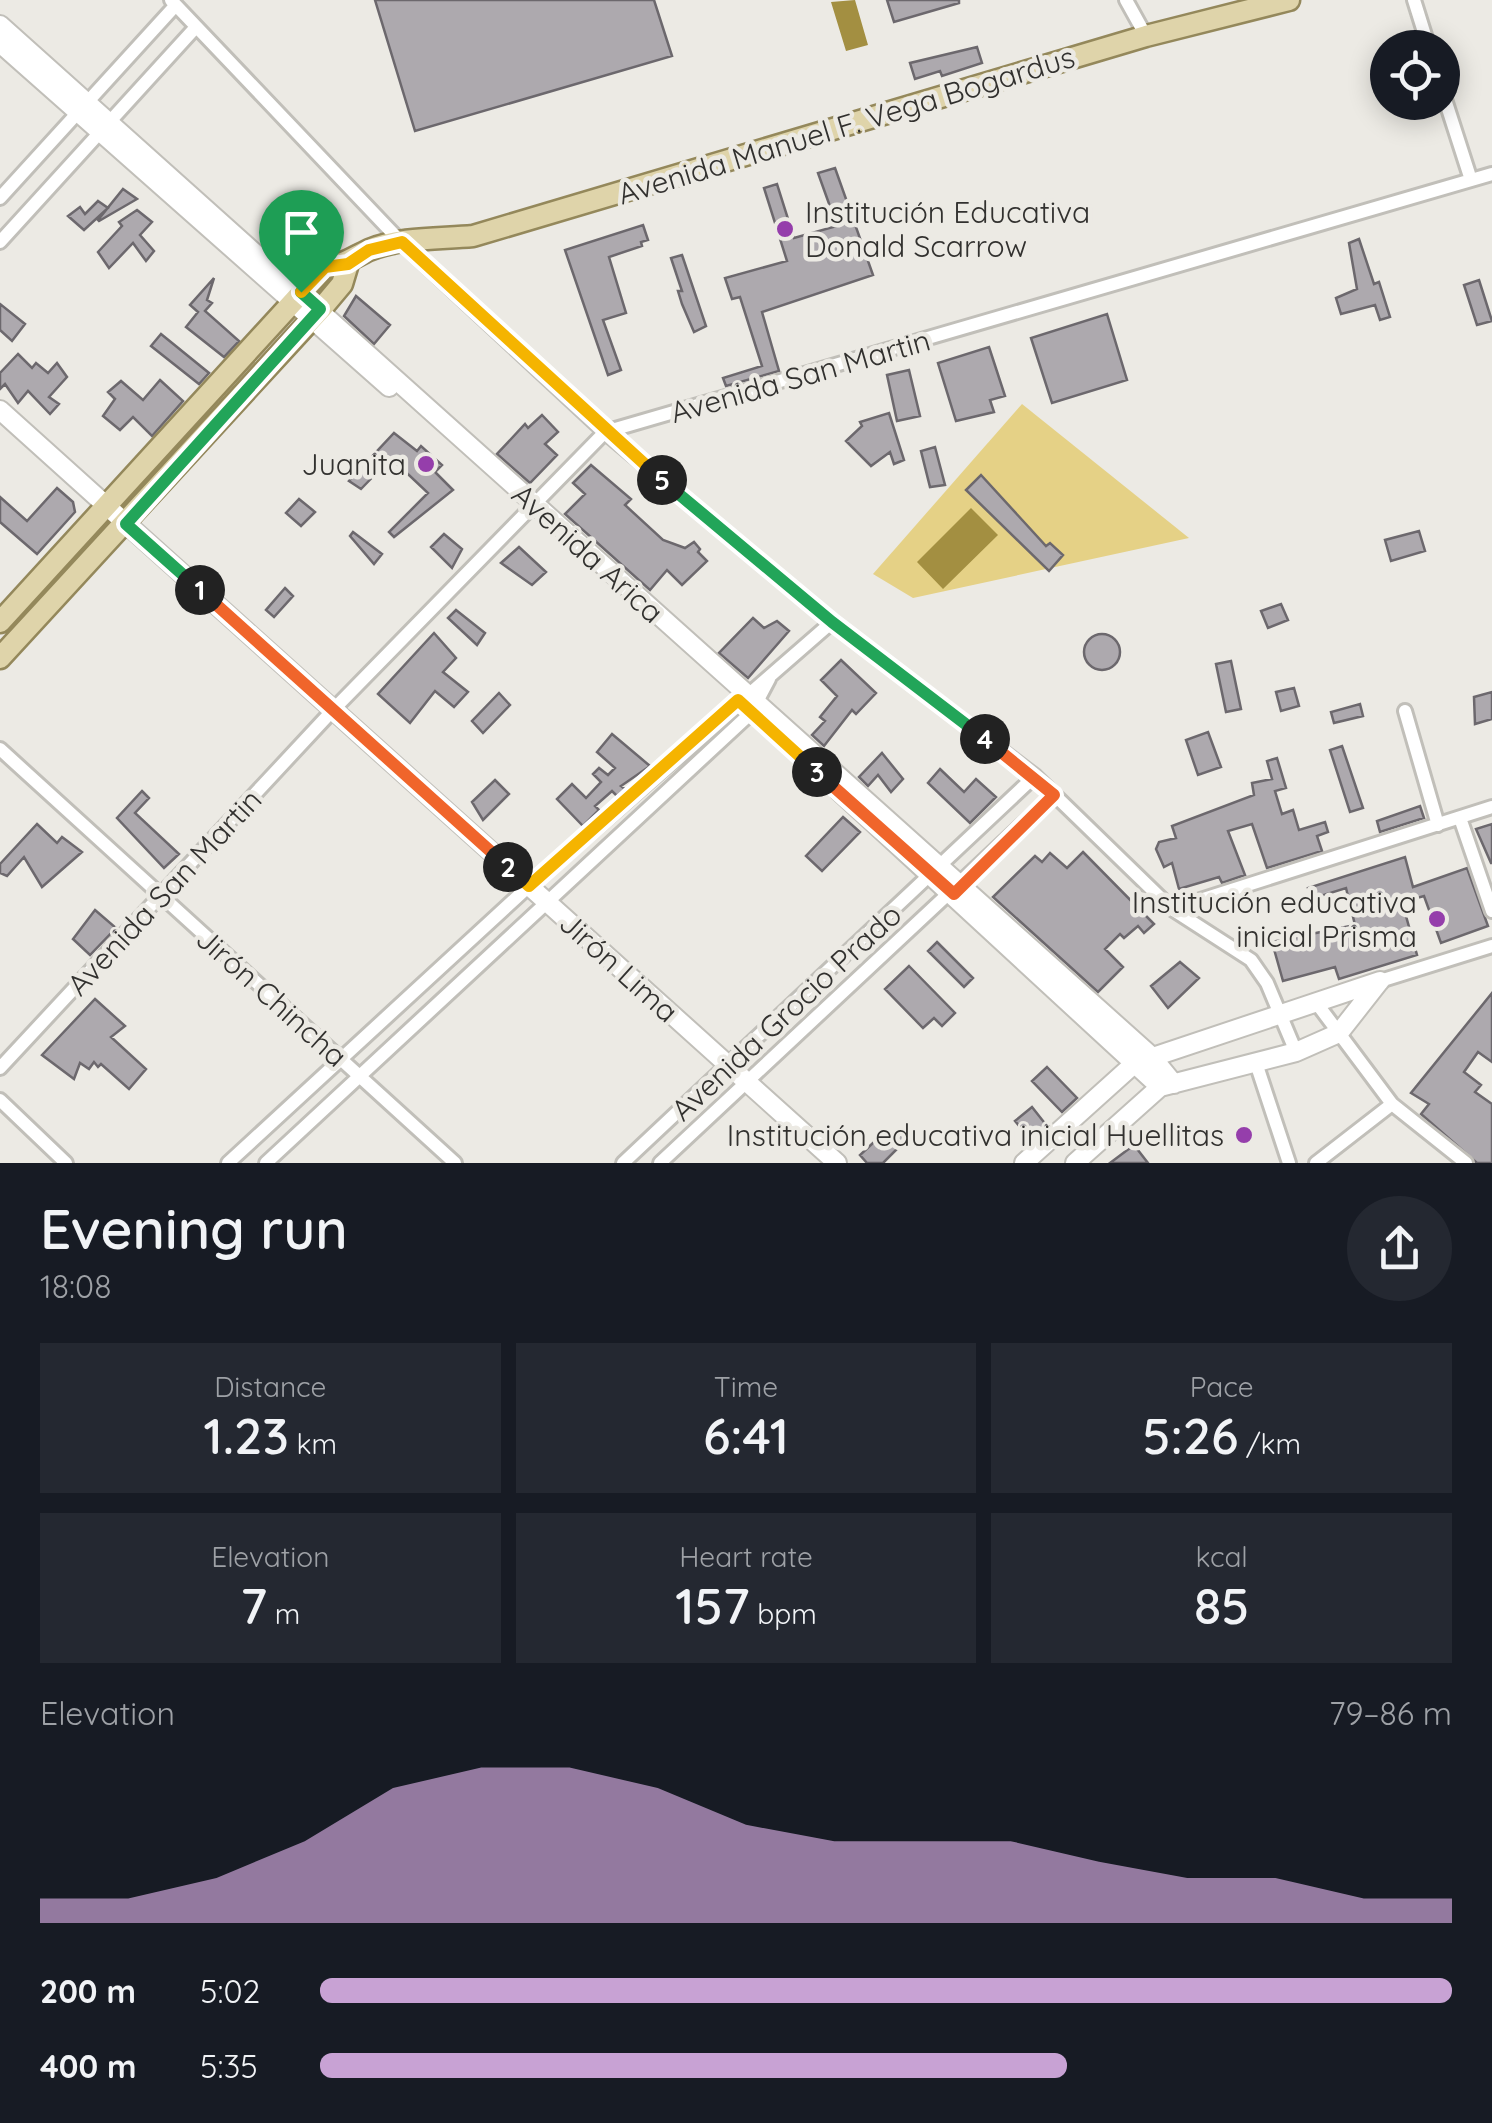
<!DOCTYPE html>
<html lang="en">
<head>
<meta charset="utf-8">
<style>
	:root { --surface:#171b24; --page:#242831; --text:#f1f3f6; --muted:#9ea1a6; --accent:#c8a2d4 }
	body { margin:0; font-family:Quicksand,sans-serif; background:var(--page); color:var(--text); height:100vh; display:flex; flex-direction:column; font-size:38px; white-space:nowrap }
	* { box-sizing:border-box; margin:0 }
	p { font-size:32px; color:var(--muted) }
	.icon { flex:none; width:55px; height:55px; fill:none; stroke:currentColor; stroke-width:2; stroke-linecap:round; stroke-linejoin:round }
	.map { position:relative; height:1163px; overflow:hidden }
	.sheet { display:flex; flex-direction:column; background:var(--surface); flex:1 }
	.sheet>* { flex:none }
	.buttons { position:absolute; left:1370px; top:30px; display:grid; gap:20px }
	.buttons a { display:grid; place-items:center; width:90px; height:90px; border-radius:50%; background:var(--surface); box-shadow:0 5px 25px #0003; font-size:50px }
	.pin { position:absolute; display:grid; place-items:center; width:85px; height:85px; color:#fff; margin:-102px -42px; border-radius:50% 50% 50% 0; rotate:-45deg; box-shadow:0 0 10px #0007 }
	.pin .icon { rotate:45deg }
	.km { position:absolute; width:50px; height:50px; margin:-25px; border-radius:50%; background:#222; color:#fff; font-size:28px; line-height:50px; text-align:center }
	.round { display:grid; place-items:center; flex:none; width:105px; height:105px; border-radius:52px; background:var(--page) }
	.overview { display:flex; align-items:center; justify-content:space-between; height:170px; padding:0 40px }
	h1 { font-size:55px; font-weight:600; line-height:75px }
	.figures { display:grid; grid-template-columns:repeat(3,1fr); gap:15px; height:170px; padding:10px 40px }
	.figures div { display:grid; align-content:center; border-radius:0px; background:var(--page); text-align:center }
	.figures b { font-size:50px; font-weight:600 }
	.figures small { font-size:28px; font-weight:400 }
	.figures p { font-size:28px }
	.chart { height:280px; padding:20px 40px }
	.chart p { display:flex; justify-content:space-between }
	.chart svg { width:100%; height:180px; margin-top:10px; fill:var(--accent); opacity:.7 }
	ul { padding:0 40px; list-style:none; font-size:32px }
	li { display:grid; grid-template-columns:160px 120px 1fr; align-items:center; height:75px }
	li i { height:25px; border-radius:12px; background:var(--accent) }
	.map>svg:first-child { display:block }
</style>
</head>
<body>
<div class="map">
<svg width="1492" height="1163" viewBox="0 0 1492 1163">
	<rect width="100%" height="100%" fill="#eceae4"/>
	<!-- green -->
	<path fill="#e5d186" d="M1022,404L1189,538L913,598L873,574Z"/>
	<!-- water -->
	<path fill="#a38f41" d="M855,0L868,45L846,51L831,2Z
		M971,508L998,535L943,589L917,562Z"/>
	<!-- building -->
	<path fill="#ada9ae" stroke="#6c686d" stroke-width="2.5" d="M375,0H654L672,56L415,131Z
		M887,0H959V3L894,22Z
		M977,47L982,63L942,76L940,71L915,79L910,63Z
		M835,168L873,275L762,312L779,371L726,386L723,378L762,366L740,297L732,299L725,278L787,261L764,188L777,184L794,238L837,226L818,173Z
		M123,189L137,199L99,221L98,220Z
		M98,201L108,208L84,230L68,216L80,207L85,214Z
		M137,210L152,222L140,235L154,251L146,261L133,243L109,268L98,252L122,226L119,222Z
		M643,225L648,240L641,242L642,246L609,257L626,313L603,320L621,370L608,375L565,250Z
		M1359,239L1374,284L1379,282L1390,317L1380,320L1375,305L1341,314L1336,298L1357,289L1349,243Z
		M682,255L706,326L694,332L682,304L678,291H682L671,258Z
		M214,278L207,300L212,303L205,311L239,341L224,357L186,327L198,312L190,305Z
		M1479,280L1492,321L1477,325L1464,285Z
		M356,296L390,325L374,344L344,316Z
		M0,304L25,324L12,341L0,330Z
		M1107,314L1127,380L1052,403L1031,338Z
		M161,334L209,373L199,384L151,346Z
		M989,347L1005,396L990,400L994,412L956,421L938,363Z
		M18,354L32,368L36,363L48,373L57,363L67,377L49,397L59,404L50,414L28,391L18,403L5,384L0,389V373Z
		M909,370L920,416L897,421L887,375Z
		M160,380L183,401L152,436L133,417L120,430L103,416L115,399L108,392L121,381L143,400Z
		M889,413L904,460L894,464L890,452L871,466L846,441L862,426L860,422Z
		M542,415L558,432L545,444L557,455L530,483L497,454L525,424L528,428Z
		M394,433L417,451L421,446L442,465L435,472L453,490L394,537L389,532L428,493L391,458L361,489L349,481Z
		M935,447L945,485L930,487L921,451Z
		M591,465L631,499L625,505L663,540L685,548L694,542L700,549L698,552L707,561L682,585L667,570L650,590L565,514L585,494L573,483Z
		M981,475L1046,546L1050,543L1063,555L1049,571L966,490Z
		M57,488L73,502L75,512L37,554L0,522V497L27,521Z
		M299,499L315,512L301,526L286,513Z
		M1419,531L1425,551L1391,561L1385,540Z
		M353,532L382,554L374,564L350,536Z
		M444,534L462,549L452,568L431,547Z
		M519,547L546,572L532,585L501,563Z
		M285,588L293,596L274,617L266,610Z
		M1281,604L1288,620L1268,628L1261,611Z
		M456,610L485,633L477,645L448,618Z
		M753,618L764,628L777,621L789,631L748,678L719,653Z
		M434,633L456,658L443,672L468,692L454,707L435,691L410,723L378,694Z
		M1084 652a18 18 0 1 1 36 0a18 18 0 1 1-36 0Z
		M841,660L876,693L856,714L852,710L824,746L812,735L825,721L820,717L837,696L821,680Z
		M1231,661L1241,709L1226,712L1216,664Z
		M1294,688L1299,706L1281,711L1276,692Z
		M1492,692V719L1475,724L1474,697Z
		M499,693L510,705L483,733L472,721Z
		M1360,704L1363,716L1334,723L1331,712Z
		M1208,732L1221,767L1198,775L1186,740Z
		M612,734L650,766L621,786L625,789L617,796L612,791L595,806L599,810L583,826L557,799L572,784L586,798L601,782L593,774L599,768L608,775L615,768L597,752Z
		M1342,746L1363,808L1350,812L1330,750Z
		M882,753L903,779L891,792L878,775L868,786L859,777Z
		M1277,758L1286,788L1275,791L1282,814L1293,810L1299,830L1325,822L1328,832L1317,836L1322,851L1267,868L1252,824L1228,831L1245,875L1222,883L1219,877L1179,889L1172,863L1164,867L1156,849L1159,842L1176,838L1172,826L1254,795L1252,783L1272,779L1267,761Z
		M940,769L964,792L976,779L996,797L970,823L928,783Z
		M495,780L509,794L483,820L472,802Z
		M142,791L149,798L135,813L179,854L164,868L117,818Z
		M1420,806L1424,818L1380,832L1377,821Z
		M843,817L860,832L822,871L806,856Z
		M37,824L57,843L62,837L82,852L42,887L24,857L7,876L0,873V864Z
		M1492,824V863H1491L1476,829Z
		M1083,852L1154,924L1144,933L1138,926L1124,938L1120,934L1105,949L1123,967L1098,992L993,897L1035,856L1042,862L1050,853L1067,868Z
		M1405,857L1413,887L1467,868L1488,926L1441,943L1424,896L1402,902L1417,955L1339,979L1335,967L1283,981L1272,942L1355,925L1346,888L1311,899L1308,888Z
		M95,910L116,928L90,955L73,939Z
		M937,942L973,978L964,987L928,951Z
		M1180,962L1199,978L1168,1008L1151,986Z
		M909,966L955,1013L942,1026L934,1018L923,1028L885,989Z
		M1492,993V1062L1478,1052L1464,1072L1481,1085L1475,1092L1492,1104V1163H1477L1421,1114L1429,1104L1411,1093Z
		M95,999L125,1026L111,1037L146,1069L129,1089L101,1064L98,1067L94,1062L89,1069L80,1063L74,1079L42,1055Z
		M1047,1067L1077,1098L1062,1112L1032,1081Z
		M1032,1107L1047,1126L1031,1140L1015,1121Z
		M898,1132L906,1140L883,1163H867L860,1155L874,1142L880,1148Z
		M1134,1145L1148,1163H1110Z"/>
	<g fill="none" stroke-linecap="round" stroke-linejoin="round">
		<!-- street casing -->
		<g stroke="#c1bfb9" stroke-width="18">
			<path id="street" d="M171,0L402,243L605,432L832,622L1035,776L1172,909L1251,960L1267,983L1296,1052
				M1126,0L1146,36
				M1414,0L1429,48
				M1442,90L1471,180
				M0,198L175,6
				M0,242L196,27
				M1405,711L1438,825
				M0,749L455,1163
				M1460,818L1492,911
				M1172,909L1492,807
				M1380,981L1492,946
				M1315,1001L1392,1104L1466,1163
				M1256,1063L1289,1163
				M0,1068L333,710L605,432L1492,174
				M0,1100L66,1163
				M228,1163L529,886L832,622
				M266,1163L751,713L769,679
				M623,1163L1035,776
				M660,1163L1054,795
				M1316,1163L1392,1104"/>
		</g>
		<!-- secondary casing -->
		<g stroke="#c1bfb9" stroke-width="22">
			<path id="secondary" d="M0,25L1151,1056L1174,1084
				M0,43L389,387
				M0,410L837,1163
				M840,792L1160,1087
				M1024,1163L1135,1063L1380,981
				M1075,1163L1160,1087L1296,1052L1339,1033L1379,982"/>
		</g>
		<!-- primary casing -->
		<g stroke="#94885b" stroke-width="25">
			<path id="primary" d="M0,622L325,267C344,265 352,258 369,250C400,237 440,239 473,236L1146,36L1289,0
				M0,658L321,309L342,284L348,264"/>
		</g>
		<!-- street -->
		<use href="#street" stroke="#fff" stroke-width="12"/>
		<!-- secondary -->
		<use href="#secondary" stroke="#fff" stroke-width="18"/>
		<!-- primary -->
		<use href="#primary" stroke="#dfd4aa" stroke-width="20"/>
	</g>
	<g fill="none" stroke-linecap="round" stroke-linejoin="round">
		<!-- split-1 casing -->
		<g stroke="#fff" stroke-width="20">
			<path id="split-1" d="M200,590L126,524L320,309L301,292"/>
		</g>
		<!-- split-2 casing -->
		<g stroke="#fff" stroke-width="20">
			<path id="split-2" d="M200,590L508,867"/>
		</g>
		<!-- split-3 casing -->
		<g stroke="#fff" stroke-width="20">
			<path id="split-3" d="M508,867L529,886L738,700L817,772"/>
		</g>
		<!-- split-4 casing -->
		<g stroke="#fff" stroke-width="20">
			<path id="split-4" d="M817,772L954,894L1054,795L985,739"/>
		</g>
		<!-- split-5 casing -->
		<g stroke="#fff" stroke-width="20">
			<path id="split-5" d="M662,480L832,622L985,739"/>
		</g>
		<!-- split-6 casing -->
		<g stroke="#fff" stroke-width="20">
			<path id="split-6" d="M301,292L325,267L348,264L369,250L402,242L662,480"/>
		</g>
		<!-- split-1 -->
		<use href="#split-1" stroke="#22a559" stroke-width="12"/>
		<!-- split-2 -->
		<use href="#split-2" stroke="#f0652b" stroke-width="12"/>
		<!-- split-3 -->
		<use href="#split-3" stroke="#f5b400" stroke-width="12"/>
		<!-- split-4 -->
		<use href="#split-4" stroke="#f0652b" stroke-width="12"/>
		<!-- split-5 -->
		<use href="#split-5" stroke="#22a559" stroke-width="12"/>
		<!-- split-6 -->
		<use href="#split-6" stroke="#f5b400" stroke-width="12"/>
	</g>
	<!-- markers -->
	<g fill="#953eab" stroke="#eceae4" stroke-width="4">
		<circle cx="785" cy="229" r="10"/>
		<circle cx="426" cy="464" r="10"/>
		<circle cx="1437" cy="919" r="10"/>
		<circle cx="1244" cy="1135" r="10"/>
	</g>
	<g text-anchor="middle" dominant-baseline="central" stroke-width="9" stroke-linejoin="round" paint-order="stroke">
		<!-- street labels -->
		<g font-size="30" fill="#32312f" stroke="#eceae4">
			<text transform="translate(846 125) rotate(-17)">Avenida Manuel F. Vega Bogardus</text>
			<text transform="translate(800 376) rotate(-16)">Avenida San Martin</text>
			<text transform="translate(588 553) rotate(42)">Avenida Arica</text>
			<text transform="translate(164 892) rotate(-47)">Avenida San Martin</text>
			<text transform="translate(619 967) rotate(42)">Jirón Lima</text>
			<text transform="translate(272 997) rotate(42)">Jirón Chincha</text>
			<text transform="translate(786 1012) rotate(-43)">Avenida Grocio Prado</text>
		</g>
		<!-- poi labels -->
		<g font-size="30" fill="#32312f" stroke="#eceae4" text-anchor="end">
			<text x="805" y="212" text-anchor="start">Institución Educativa<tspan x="805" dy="34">Donald Scarrow</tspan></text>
			<text x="406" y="464">Juanita</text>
			<text x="1417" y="902">Institución educativa<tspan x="1417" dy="34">inicial Prisma</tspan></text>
			<text x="1224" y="1135">Institución educativa inicial Huellitas</text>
		</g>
	</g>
</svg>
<div class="buttons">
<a><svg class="icon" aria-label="locate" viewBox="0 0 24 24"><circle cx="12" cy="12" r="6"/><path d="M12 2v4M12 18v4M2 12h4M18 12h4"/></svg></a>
</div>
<div class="pin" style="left:301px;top:292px;background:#1e9e55"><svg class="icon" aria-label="arrive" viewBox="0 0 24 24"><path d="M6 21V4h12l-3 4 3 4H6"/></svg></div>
<b class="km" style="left:200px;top:590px">1</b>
<b class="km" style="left:508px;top:867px">2</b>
<b class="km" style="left:817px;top:772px">3</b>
<b class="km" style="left:985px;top:739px">4</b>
<b class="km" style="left:662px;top:480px">5</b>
</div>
<section class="sheet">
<div class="overview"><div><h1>Evening run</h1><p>18:08</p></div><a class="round"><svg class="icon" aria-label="share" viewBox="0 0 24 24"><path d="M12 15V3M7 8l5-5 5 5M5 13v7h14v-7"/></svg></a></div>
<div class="figures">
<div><p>Distance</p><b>1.23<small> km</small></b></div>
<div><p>Time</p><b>6:41</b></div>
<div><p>Pace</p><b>5:26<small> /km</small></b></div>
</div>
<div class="figures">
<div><p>Elevation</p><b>7<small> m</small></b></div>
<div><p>Heart rate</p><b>157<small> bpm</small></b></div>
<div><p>kcal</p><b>85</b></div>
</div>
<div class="chart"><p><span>Elevation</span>79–86 m</p>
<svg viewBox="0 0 160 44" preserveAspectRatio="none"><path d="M0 44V38L10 38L20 33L30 24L40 11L50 6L60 6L70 11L80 20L90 24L100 24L110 24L120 29L130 33L140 33L150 38L160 38V44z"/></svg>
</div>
<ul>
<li><b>200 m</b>5:02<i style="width:100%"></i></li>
<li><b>400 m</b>5:35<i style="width:66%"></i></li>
</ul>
</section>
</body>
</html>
